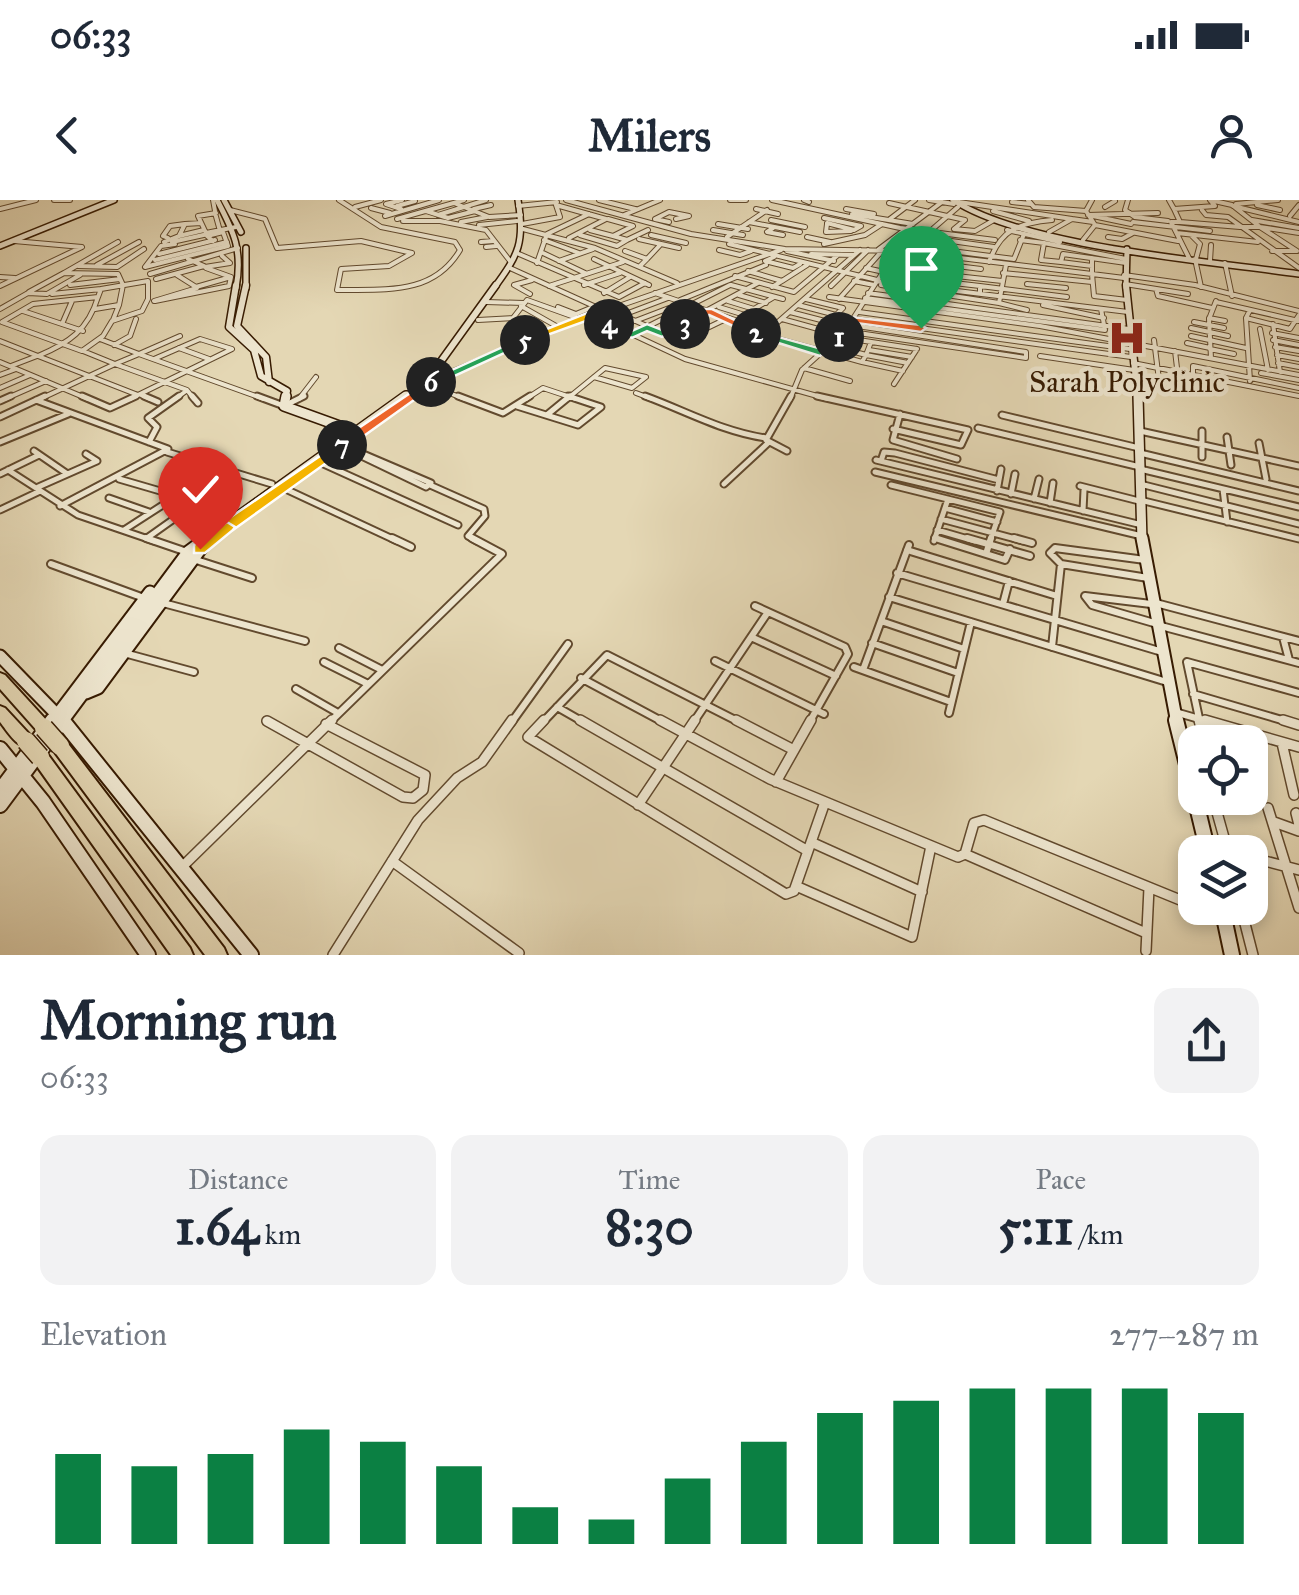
<!DOCTYPE html>
<html lang="en">
<head>
<meta charset="utf-8">
<style>
	:root { --surface:#fff; --page:#f2f2f3; --text:#1f2937; --muted:#747a83; --accent:#0b8043 }
	body { margin:0; font-family:"IM FELL Great Primer",serif; background:var(--page); color:var(--text); height:100vh; display:flex; flex-direction:column; font-size:38px; white-space:nowrap }
	* { box-sizing:border-box; margin:0 }
	p { font-size:32px; color:var(--muted) }
	.icon { flex:none; width:55px; height:55px; fill:none; stroke:currentColor; stroke-width:2; stroke-linecap:round; stroke-linejoin:round }
	.map { position:relative; height:755px; overflow:hidden }
	.side { display:flex; flex-direction:column; background:var(--surface); flex:1 }
	.side>* { flex:none }
	.fabs { position:absolute; left:1178px; top:525px; display:grid; gap:20px }
	.fabs a { display:grid; place-items:center; width:90px; height:90px; border-radius:20px; background:var(--surface); box-shadow:0 5px 15px #0003; font-size:50px }
	.pin { position:absolute; display:grid; place-items:center; width:85px; height:85px; color:#fff; margin:-102px -42px; border-radius:50% 50% 50% 0; rotate:-45deg; box-shadow:0 0 10px #0007 }
	.pin .icon { rotate:45deg }
	.km { position:absolute; width:50px; height:50px; margin:-25px; border-radius:50%; background:#222; color:#fff; font-size:28px; line-height:50px; text-align:center }
	.round { display:grid; place-items:center; flex:none; width:105px; height:105px; border-radius:20px; background:var(--page) }
	.head { display:flex; align-items:center; justify-content:space-between; height:170px; padding:0 40px }
	h1 { font-size:55px; font-weight:800; line-height:75px }
	.metrics { display:grid; grid-template-columns:repeat(3,1fr); gap:15px; height:170px; padding:10px 40px }
	.metrics div { display:grid; align-content:center; border-radius:20px; background:var(--page); text-align:center }
	.metrics b { font-size:50px; font-weight:800 }
	.metrics small { font-size:28px; font-weight:400 }
	.metrics p { font-size:28px }
	.chart { height:280px; padding:20px 40px }
	.chart p { display:flex; justify-content:space-between }
	.chart svg { width:100%; height:180px; margin-top:10px; stroke:var(--accent); stroke-width:6 }
	.status { display:flex; justify-content:space-between; align-items:center; height:70px; padding:0 50px; background:var(--surface); direction:ltr }
	.status svg { height:28px; fill:currentColor }
	header { display:flex; justify-content:space-between; align-items:center; height:130px; padding:0 40px; background:var(--surface); font-size:45px; font-weight:800 }
	.map>svg:first-child { display:block }
</style>
</head>
<body>
<div class="status"><b>06:33</b><svg viewBox="0 0 49 12"><path d="M0 12V9h3v3zM5 12V6h3v6zM10 12V3h3v9zM15 12V0h3v12zM26 1h20v11H26zM47 4h2v5h-2z"/></svg></div>
<header><svg class="icon" aria-label="back" viewBox="0 0 24 24"><path d="M15 5l-7 7 7 7"/></svg>Milers<svg class="icon" aria-label="person" viewBox="0 0 24 24"><circle cx="12" cy="8" r="4"/><path d="M4 21q1-7 8-7t8 7"/></svg></header>
<div class="map">
<svg width="1299" height="755" viewBox="0 0 1299 755">
	<rect width="100%" height="100%" fill="#e4d7b4"/>
	<filter id="stains"><feTurbulence type="fractalNoise" baseFrequency=".002" numOctaves="4"/><feColorMatrix values="0 0 0 0 .2 0 0 0 0 .09 0 0 0 0 .02 0 0 0 .5 -.17"/></filter>
	<radialGradient id="worn" r=".72"><stop offset=".6" stop-color="#630" stop-opacity="0"/><stop offset="1" stop-color="#630" stop-opacity=".3"/></radialGradient>
	<g fill="none" stroke-linecap="round" stroke-linejoin="round">
		<!-- street-far3 casing -->
		<g stroke="#624a2e" stroke-width="6">
			<path id="street-far3" d="M54,0H70
				M213,0L215,11
				M566,0L691,34L785,49L902,51L1092,74V58
				M599,0L635,9
				M730,0H746
				M772,0L900,28L995,40
				M804,0L809,2
				M929,0L954,4
				M1028,0L1034,7L1086,11
				M1128,0L1125,10L1135,17L1168,21
				M1169,0L1174,9
				M959,2L1072,19
				M1012,2L1031,4
				M454,3L489,17L521,15
				M889,3L965,20L954,29L975,31L994,20
				M1236,4L1278,0
				M1257,5L1280,10
				M397,6L415,1
				M518,6L557,2
				M1233,6L1299,22
				M355,7L381,0
				M1105,7L1115,1
				M371,8L390,13
				M0,9L36,0
				M401,9L386,4L402,0
				M474,9L491,5
				M756,9L778,14
				M846,9L874,14
				M230,10L265,19L277,48L361,41L412,53L389,66L341,69L337,90C384,89 433,96 460,50L455,42L381,27L339,0
				M1202,10L1206,15L1228,17L1299,68
				M426,11L448,18L475,11
				M993,11L1029,21
				M215,13L220,31
				M216,13L198,16L206,33L236,27
				M852,14L913,24
				M438,15L486,0
				M624,15L660,0
				M1088,15L1158,13
				M385,16L439,0
				M1093,16L1131,24
				M1290,16L1299,5
				M824,18L861,26L854,30L827,23
				M397,19L464,0
				M890,19L915,0
				M771,20L805,27
				M1252,20L1299,28
				M403,21H440L486,30L510,61
				M461,22L487,17
				M669,22L655,19L669,12L689,16L676,19
				M749,22L800,32
				M1133,22L1210,31
				M1180,22L1240,27
				M522,24L560,17L556,5L606,19L569,38
				M718,24L748,29
				M827,24L826,32L851,31
				M479,25L517,21
				M1095,25L1178,41
				M773,28L767,32L783,35
				M523,29L595,48L677,83
				M590,30L613,36
				M713,30L743,35
				M1007,30L1060,42
				M1049,32L1072,19L1093,22
				M1177,33L1258,42
				M580,35L617,46L627,40L613,36L633,26L608,19
				M651,35L686,43
				M179,36L204,30
				M1192,36L1200,44L1196,59
				M727,37L767,10
				M807,37L830,42
				M1108,37L1122,39L1133,33
				M168,38L163,36L170,26L185,24
				M639,39L679,48
				M937,39L994,47
				M544,40L579,53
				M627,40L648,30
				M1020,40L1044,43
				M1083,40L1095,25L1086,11L1092,0
				M118,42L64,73L118,74L123,85L119,105
				M164,42L179,36L185,24L201,23
				M172,42L208,34
				M481,42L493,41
				M175,44L161,46L145,67L228,46L223,32L207,36L213,41
				M729,44L877,80
				M824,44L865,35L882,24
				M486,47L496,46
				M928,48L1014,59
				M879,49L942,2
				M719,50L740,55L751,51
				M625,51L647,59L640,66
				M787,51L834,61
				M1272,51H1297L1260,27L1299,33
				M543,53L585,73
				M159,54L215,40
				M519,54L619,97L645,83
				M811,54L854,55
				M774,57L765,61L793,68L800,64
				M1189,58L1171,22H1180L1174,9L1215,6L1210,0L1232,5L1260,27H1240
				M594,59L649,85
				M647,59L661,44
				M1014,59L1024,34
				M1126,59L1044,43L1041,60L1061,62L1063,54L1126,63
				M1195,59L1201,87
				M155,60L227,42
				M559,61L593,49
				M917,61L981,69
				M1210,61L1211,45
				M989,62C1001,29 1019,23 1052,20
				M1061,62L1092,66
				M537,63L547,34L589,14
				M1225,63L1232,96
				M939,64L938,74L1002,81
				M97,65L139,42
				M78,66L117,67L144,49
				M205,67L230,63L222,56
				M510,68L596,107
				M866,68L902,76
				M748,71L782,81L772,87
				M1003,73L1092,82
				M150,74L238,48
				M177,75L196,87L231,77L206,68
				M1124,75L1195,85L1299,111
				M735,76L794,92L838,55
				M0,77L15,78
				M1124,78L1092,74L1094,96L1127,100
				M156,79L204,66L188,59
				M148,81V99L142,111L112,121L103,136L82,151L2,122L33,104L98,97L101,89Z
				M782,81L807,65
				M854,81L874,85
				M876,81L1128,112
				M903,84L902,77L980,86V94
				M1027,84L1066,88
				M1125,84L1188,94
				M70,85L120,79
				M584,85L620,73
				M731,85L783,99
				M881,85L999,103L1006,65
				M0,86L82,47L14,41
				M549,86L623,62
				M831,86L868,50
				M980,86L1067,97
				M1156,89L1158,96L1212,108
				M29,92L64,73
				M604,93L630,77
				M655,93L735,120L743,129L862,162L866,155L908,163
				M868,93L1129,129
				M52,94L101,89
				M530,94L514,85L532,80
				M739,95L766,103
				M98,97C88,130 69,143 38,156L138,195L232,149L200,139L154,159
				M829,97L1040,126L1299,175
				M865,98L1105,130L1101,109
				M839,99L882,51
				M680,100L766,65
				M154,101L197,88
				M155,101L229,86L231,77
				M728,101L754,109L774,97
				M486,102L524,103
				M1216,102L1299,121
				M999,103L1027,110
				M798,105L836,115L843,108L806,99
				M1043,105L1104,118
				M521,106L558,127
				M558,107L576,114L593,107
				M719,107L748,116L742,121
				M0,109L28,93L47,94L80,75
				M95,109L119,105L113,120
				M609,109L680,141L728,118
				M1250,110L1246,118L1290,129L1299,115
				M23,111L83,131
				M790,112L848,127
				M859,112L1130,149
				M591,115L685,159L828,199
				M623,115L668,98
				M1209,118L1225,121
				M1246,118L1250,181
				M782,119L840,135
				M855,119L1131,157
				M478,120L513,118L527,100L580,119
				M635,121L669,108
				M778,122L860,50
				M1194,122L1224,128
				M62,124L72,101
				M1273,124L1280,172
				M851,125L1026,152V158
				M1191,128L1228,136
				M1260,129L1268,170
				M845,131L1026,158
				M1272,133L1299,138
				M633,134L730,85
				M663,134L758,83
				M1191,136L1246,148
				M839,137L917,149
				M100,139L139,154L180,136
				M1154,140L1160,188
				M1273,140L1299,145
				M0,141L38,156
				M1187,143L1210,148
				M114,145L130,136L136,119
				M829,145L866,155L871,142
				M1275,147L1299,151
				M179,148L209,159
				M1210,149L1234,154
				M869,150L912,157
				M1175,151L1180,193
				M1277,155L1299,159
				M1040,156L1134,170
				M1211,158L1209,119L1216,101
				M0,162L88,199
				M862,162L903,171
				M1133,163L1299,196
				M1278,163L1299,167
				M11,166L37,156
				M804,168L850,181
				M1261,173L1299,180
				M1193,174V166L1299,188
				M0,175L16,169
				M427,182L558,127L781,50
				M894,184L917,149
				M428,185L465,199
				M0,188L30,175
				M636,193L652,199
				M141,195L150,199
				M5,199L46,181
				M40,199L115,164L83,151
				M130,199L136,196
				M175,199L186,191
				M194,199L187,190L115,164L139,154L264,199
				M299,199L316,177
				M526,199L543,188L576,199
				M567,199L605,168L646,177L632,188L594,177
				M790,199L802,170L845,131L883,72L958,7"/>
		</g>
		<!-- street-far2 casing -->
		<g stroke="#624a2e" stroke-width="9">
			<path id="street-far2" d="M82,196L110,208L136,196
				M144,196L158,202
				M192,196L198,203
				M257,196L284,206L304,196
				M458,196L503,213L530,196
				M645,196C686,211 723,232 766,238
				M817,196L968,230L961,245L893,229
				M36,200L168,249L60,306
				M0,201L11,196
				M517,206L578,225L601,207L568,196
				M548,214L570,196
				M900,214L893,240L957,259
				M1002,215L1139,248
				M0,217L45,196
				M978,228L1140,267
				M1140,231L1299,266
				M1202,231V257
				M1227,237L1231,265
				M0,242L68,214
				M149,242L157,227L148,218L179,196
				M1259,243L1266,279
				M34,251L66,273
				M351,251H356L431,283L426,287Z
				M787,251L766,240L791,196
				M167,252L272,284
				M1140,253L1299,291
				M876,260L1142,325
				M881,261L884,252L895,253L999,280
				M319,262L458,325
				M1140,269L1299,307
				M8,270L78,315L154,341
				M875,272L1142,336
				M0,274L39,255
				M119,279L174,295
				M724,284L767,244
				M1140,284L1299,324
				M430,285L484,309L485,316L468,336L477,341
				M891,285L1000,312L990,341
				M279,286L397,341
				M1080,286L1139,301
				M36,288L97,261L86,254
				M1223,289L1227,322
				M997,291L1001,269
				M1011,294L1015,274
				M109,298L149,312
				M1034,299L1039,279
				M1140,300L1299,339
				M1050,303L1053,283
				M945,308L997,322
				M0,310L38,292
				M1083,311L1084,290
				M941,319L1023,341
				M124,330L220,268
				M937,330L975,341
				M147,338L195,304
				M934,341L948,299"/>
		</g>
		<!-- street-far1 casing -->
		<g stroke="#624a2e" stroke-width="10">
			<path id="street-far1" d="M146,338L187,352
				M392,338L411,347
				M935,338L986,354L991,338
				M967,338L1030,356
				M1014,338L1032,343
				M907,350L1057,396
				M986,354L1005,360L1010,349
				M193,359L252,378
				M1145,360L1055,348L1050,353L1061,364L1148,378
				M51,364L144,398
				M897,373L1159,451
				M889,397L1167,482
				M1152,402L1299,441
				M163,403L305,441
				M1003,404L1009,381
				M1151,404L1085,396L1092,405L1154,423
				M755,406L845,447L848,454L809,523
				M881,421L964,449
				M1161,426L1299,463
				M751,437L836,476
				M1283,437L1289,460
				M872,443L958,473
				M1052,447L1061,364
				M339,448L382,470
				M124,453L194,472
				M715,461L824,514
				M324,462L368,484
				M854,467L951,502
				M863,470L909,345
				M581,478L665,523
				M296,489L338,513
				M1193,494L1292,523
				M557,507L585,523
				M1175,512L1213,523
				M949,513L971,422
				M267,521L270,523
				M329,523L502,354L472,338
				M511,523L568,444
				M542,523L607,455L741,523
				M693,523L768,412
				M1200,523L1187,462L1299,493"/>
		</g>
		<!-- street casing -->
		<g stroke="#624a2e" stroke-width="12">
			<path id="street" d="M544,520L528,537L786,694L794,691L825,602
				M580,520L808,651
				M660,520L770,579L958,657L965,654L974,623L984,620L1195,706
				M736,520L794,550
				M1199,520L1204,542
				M1205,520L1299,547
				M1283,520L1299,525
				M267,521L403,597L413,598L423,590L425,575L326,524
				M1282,543L1294,595
				M776,582L811,520
				M1213,598L1228,652
				M638,605L695,520
				M1268,608L1299,708
				M1296,613L1299,625
				M1274,622L1299,631
				M811,642L922,692
				M965,654L1146,733
				M1250,657L1299,670
				M392,661L519,753
				M183,666L332,520
				M796,686L912,737L931,646
				M1198,708L1220,716
				M1241,708L1253,755
				M1146,751L1149,688
				M333,755L418,620L457,578L482,562L512,520"/>
		</g>
		<!-- secondary-far4 casing -->
		<g stroke="#371b02" stroke-width="8">
			<path id="secondary-far4" d="M217,0C234,32 243,51 236,88
				M224,0L241,32
				M953,0C1025,47 1209,61 1299,74
				M0,46L114,0
				M246,88V48
				M494,88C519,54 525,42 518,0
				M1126,88L1127,49"/>
		</g>
		<!-- secondary-far3 casing -->
		<g stroke="#371b02" stroke-width="9">
			<path id="secondary-far3" d="M236,85L229,127L254,150L261,176L287,191L285,199
				M246,85L237,126L266,157L269,182
				M1126,85L1138,199
				M403,199L426,182L496,85"/>
		</g>
		<!-- secondary-far2 casing -->
		<g stroke="#371b02" stroke-width="12">
			<path id="secondary-far2" d="M286,196L284,206L356,232
				M1138,196L1142,341
				M204,341L406,196"/>
		</g>
		<!-- secondary-far1 casing -->
		<g stroke="#371b02" stroke-width="15">
			<path id="secondary-far1" d="M1142,338L1177,523
				M0,456L65,523
				M86,493L98,488L202,347
				M51,523L150,392
				M61,523L188,352L207,338"/>
		</g>
		<!-- secondary casing -->
		<g stroke="#371b02" stroke-width="18">
			<path id="secondary" d="M62,520L251,755
				M1176,520L1195,597
				M0,549L43,602L148,755
				M0,591L53,520
				M1195,598L1208,652
				M0,605L63,520
				M1222,708L1232,755"/>
		</g>
		<!-- highway casing -->
		<g stroke="#371b02" stroke-width="4">
			<path id="highway" d="M0,473L5,475L49,523L52,528L49,533L44,534L39,533L0,489Z
				M0,506L5,508L31,536L34,541L31,546C18,550 8,532 0,522Z
				M60,539L66,541L224,748L227,755H205L54,551L52,546L54,541Z
				M40,550L46,552L190,748L193,755H171L34,562L32,557L34,552Z"/>
		</g>
		<!-- street-far3 -->
		<use href="#street-far3" stroke="#ede5ce" stroke-width="4"/>
		<!-- street-far2 -->
		<use href="#street-far2" stroke="#ede5ce" stroke-width="5"/>
		<!-- street-far1 -->
		<use href="#street-far1" stroke="#ede5ce" stroke-width="6"/>
		<!-- street -->
		<use href="#street" stroke="#ede5ce" stroke-width="9"/>
		<!-- secondary-far4 -->
		<use href="#secondary-far4" stroke="#ede5ce" stroke-width="5"/>
		<!-- secondary-far3 -->
		<use href="#secondary-far3" stroke="#ede5ce" stroke-width="6"/>
		<!-- secondary-far2 -->
		<use href="#secondary-far2" stroke="#ede5ce" stroke-width="9"/>
		<!-- secondary-far1 -->
		<use href="#secondary-far1" stroke="#ede5ce" stroke-width="11"/>
		<!-- secondary -->
		<use href="#secondary" stroke="#ede5ce" stroke-width="14"/>
		<!-- highway -->
		<use href="#highway" fill="#e4d7b4" fill-rule="evenodd"/>
		<!-- highway-bridge casing -->
		<g stroke="#371b02" stroke-width="21" stroke-linecap="butt">
			<path id="highway-bridge" d="M44,528L60,546
				M26,541L40,557"/>
		</g>
		<!-- highway-bridge -->
		<use href="#highway-bridge" stroke="#e4d7b4" stroke-width="18"/>
	</g>
	<!-- split-1 -->
	<path fill="#f0652b" stroke="#fff" stroke-width="2.5" d="M851,117L921,125L926,128L921,132L857,123L843,139H836Z"/>
	<!-- split-2 -->
	<path fill="#22a559" stroke="#fff" stroke-width="2.5" d="M753,130L818,148L836,134L845,137L820,156L753,135Z"/>
	<!-- split-3 -->
	<path fill="#f0652b" stroke="#fff" stroke-width="2.5" d="M705,109H712L762,133L753,135L709,115L689,126L680,124Z"/>
	<!-- split-4 -->
	<path fill="#22a559" stroke="#fff" stroke-width="2.5" d="M609,121L632,131L647,124L662,130L685,121L690,124L662,137L647,131L632,138L605,126Z"/>
	<!-- split-5 -->
	<path fill="#f5b400" stroke="#fff" stroke-width="2.5" d="M587,113L614,124L609,127L591,119L528,142L519,140Z"/>
	<!-- split-6 -->
	<path fill="#22a559" stroke="#fff" stroke-width="2.5" d="M525,137L528,142L435,185L425,182Z"/>
	<!-- split-7 -->
	<path fill="#f0652b" stroke="#fff" stroke-width="2.5" d="M431,179L435,185L347,248H338V242Z"/>
	<!-- split-8 -->
	<path fill="#f5b400" stroke="#fff" stroke-width="2.5" d="M342,241L347,248L233,330H222V323Z"/>
	<!-- split-9 -->
	<path fill="#f5b400" stroke="#fff" stroke-width="2.5" d="M227,322L235,327L233,330L205,353H194V345Z"/>
	<!-- icons -->
	<defs>
		<g id="hospital-bare" transform="scale(3)"><path d="M-5-5h3v3.5h4V-5h3V5h-3V1.5h-4V5h-3Z" fill="#8f2418" stroke="#ede5ce" stroke-width="2.5" paint-order="stroke"/></g>
	</defs>
	<g fill-rule="evenodd">
		<use href="#hospital-bare" x="1127" y="138"/>
	</g>
	<g text-anchor="middle" dominant-baseline="central" stroke-width="9" stroke-linejoin="round" paint-order="stroke">
		<!-- far-poi labels -->
		<g font-size="30" fill="#371b02" stroke="#ede5ce">
			<text x="1127" y="182">Sarah Polyclinic</text>
		</g>
	</g>
	<rect width="100%" height="100%" filter="url(#stains)"/>
	<rect width="100%" height="100%" fill="url(#worn)"/>
</svg>
<div class="fabs">
<a><svg class="icon" aria-label="locate" viewBox="0 0 24 24"><circle cx="12" cy="12" r="6"/><path d="M12 2v4M12 18v4M2 12h4M18 12h4"/></svg></a>
<a><svg class="icon" aria-label="layers" viewBox="0 0 24 24"><path d="M12 4l9 5-9 5-9-5zM3 14l9 5 9-5"/></svg></a>
</div>
<div class="pin" style="left:921px;top:128px;background:#1e9e55"><svg class="icon" aria-label="arrive" viewBox="0 0 24 24"><path d="M6 21V4h12l-3 4 3 4H6"/></svg></div>
<div class="pin" style="left:200px;top:349px;background:#d93025"><svg class="icon" aria-label="check" viewBox="0 0 24 24"><path d="M5 12l5 5 9-10"/></svg></div>
<b class="km" style="left:839px;top:137px">1</b>
<b class="km" style="left:756px;top:133px">2</b>
<b class="km" style="left:685px;top:124px">3</b>
<b class="km" style="left:609px;top:124px">4</b>
<b class="km" style="left:525px;top:140px">5</b>
<b class="km" style="left:431px;top:182px">6</b>
<b class="km" style="left:342px;top:245px">7</b>
</div>
<section class="side">
<div class="head"><div><h1>Morning run</h1><p>06:33</p></div><a class="round"><svg class="icon" aria-label="share" viewBox="0 0 24 24"><path d="M12 15V3M7 8l5-5 5 5M5 13v7h14v-7"/></svg></a></div>
<div class="metrics">
<div><p>Distance</p><b>1.64<small> km</small></b></div>
<div><p>Time</p><b>8:30</b></div>
<div><p>Pace</p><b>5:11<small> /km</small></b></div>
</div>
<div class="chart"><p><span>Elevation</span>277–287 m</p>
<svg viewBox="0 0 160 44" preserveAspectRatio="none"><path d="M5 44V22M15 44V25M25 44V22M35 44V16M45 44V19M55 44V25M65 44V35M75 44V38M85 44V28M95 44V19M105 44V12M115 44V9M125 44V6M135 44V6M145 44V6M155 44V12"/></svg>
</div>
</section>
</body>
</html>
